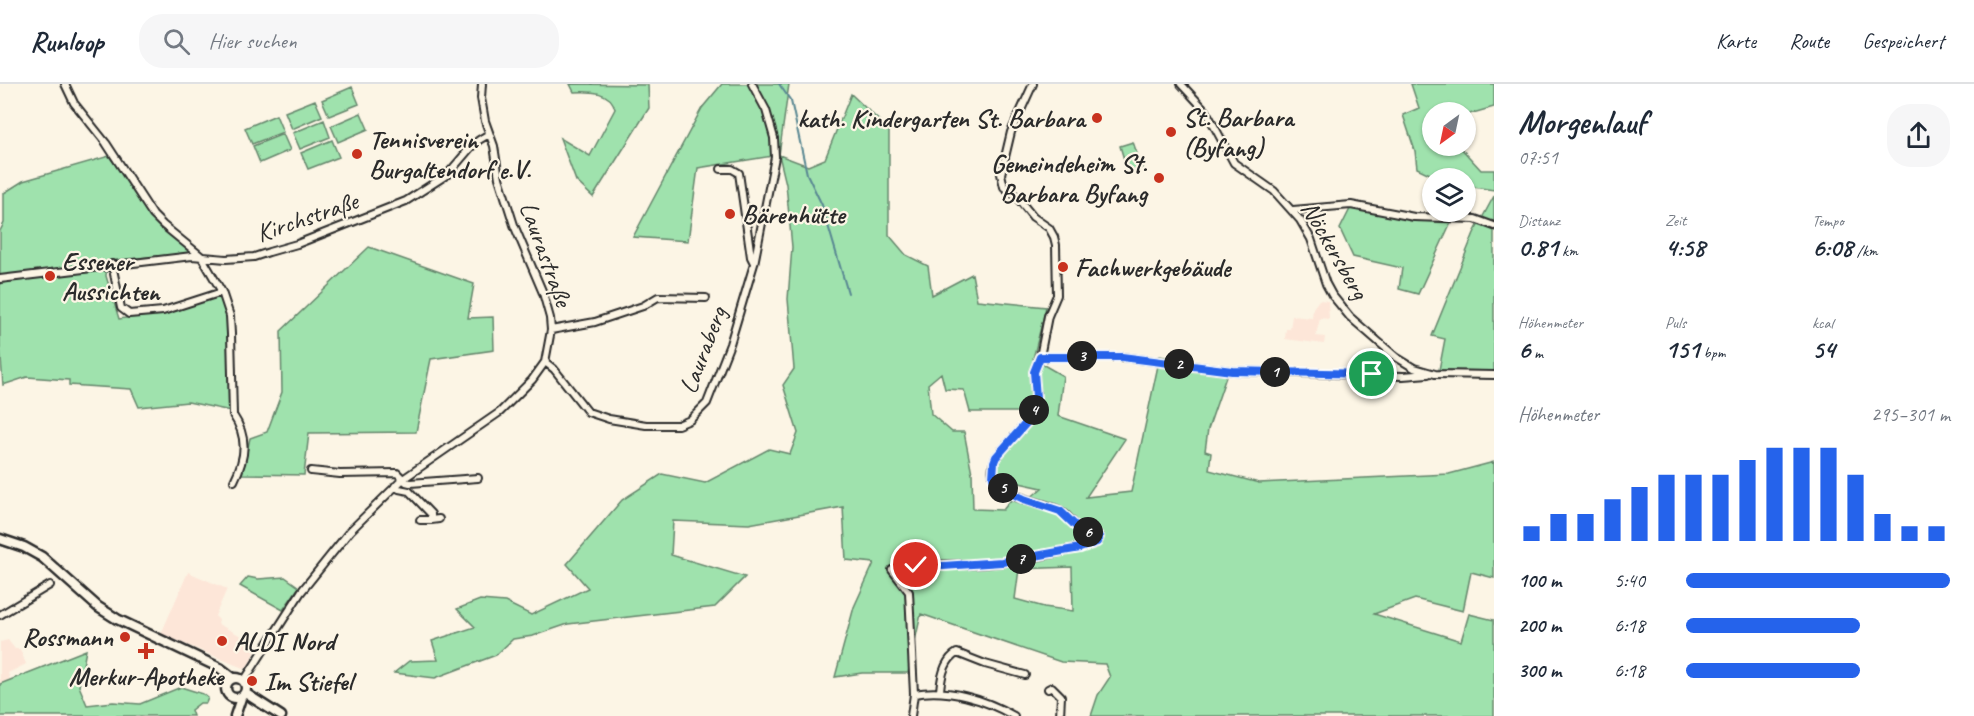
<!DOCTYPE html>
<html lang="de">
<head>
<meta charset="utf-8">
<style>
	:root { --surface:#fff; --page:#f6f6f7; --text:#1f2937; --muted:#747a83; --line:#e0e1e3; --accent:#2563eb }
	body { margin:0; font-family:Caveat,sans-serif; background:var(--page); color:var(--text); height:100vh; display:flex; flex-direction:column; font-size:22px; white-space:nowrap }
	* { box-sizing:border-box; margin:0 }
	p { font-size:20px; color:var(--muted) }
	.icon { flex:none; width:33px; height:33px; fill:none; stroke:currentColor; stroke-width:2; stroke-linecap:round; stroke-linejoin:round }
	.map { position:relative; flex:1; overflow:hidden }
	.side { display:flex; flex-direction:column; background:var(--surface); width:480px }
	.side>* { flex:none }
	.needle { width:39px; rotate:213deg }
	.fabs { position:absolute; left:1422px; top:18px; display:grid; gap:12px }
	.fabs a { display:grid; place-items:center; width:54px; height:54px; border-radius:50%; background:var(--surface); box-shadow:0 2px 4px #0004; font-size:30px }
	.pin { position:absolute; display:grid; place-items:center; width:51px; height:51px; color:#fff; margin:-26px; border:3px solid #fff; border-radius:50%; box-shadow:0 2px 6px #0007 }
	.km { position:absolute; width:30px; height:30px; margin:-15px; border-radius:50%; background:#222; color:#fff; font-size:16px; line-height:30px; text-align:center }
	.round { display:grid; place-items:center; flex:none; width:63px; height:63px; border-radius:24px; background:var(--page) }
	.headline { display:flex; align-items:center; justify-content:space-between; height:102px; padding:0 24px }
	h1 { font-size:33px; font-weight:700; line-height:45px }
	.figures { display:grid; grid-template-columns:repeat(3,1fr); gap:9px; height:102px; padding:6px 24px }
	.figures div { display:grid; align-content:center }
	.figures b { font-size:26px; font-weight:700 }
	.figures small { font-size:16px; font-weight:400 }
	.figures p { font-size:16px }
	.chart { height:168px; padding:12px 24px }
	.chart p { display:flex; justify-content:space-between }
	.chart svg { width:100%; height:108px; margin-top:6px; stroke:var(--accent); stroke-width:6 }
	ul { padding:0 24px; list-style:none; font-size:20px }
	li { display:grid; grid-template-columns:96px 72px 1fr; align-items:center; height:45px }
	li i { height:15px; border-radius:8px; background:var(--accent) }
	header { display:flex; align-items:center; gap:36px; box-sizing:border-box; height:84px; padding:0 30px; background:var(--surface); border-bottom:2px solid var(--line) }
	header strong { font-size:28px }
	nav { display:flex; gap:33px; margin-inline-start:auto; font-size:21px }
	.search { width:420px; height:54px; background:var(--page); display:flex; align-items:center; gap:15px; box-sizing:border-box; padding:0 21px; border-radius:24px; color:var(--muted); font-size:22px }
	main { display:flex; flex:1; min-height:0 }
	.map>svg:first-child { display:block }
</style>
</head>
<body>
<header>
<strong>Runloop</strong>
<div class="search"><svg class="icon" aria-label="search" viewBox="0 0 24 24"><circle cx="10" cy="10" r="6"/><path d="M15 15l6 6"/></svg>Hier suchen</div>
<nav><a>Karte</a><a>Route</a><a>Gespeichert</a></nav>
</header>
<main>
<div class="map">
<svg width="1494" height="632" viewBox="0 0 1494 632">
	<rect width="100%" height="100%" fill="#fcf5e5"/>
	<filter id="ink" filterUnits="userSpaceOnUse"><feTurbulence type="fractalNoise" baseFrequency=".0167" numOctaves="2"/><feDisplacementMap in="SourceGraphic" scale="12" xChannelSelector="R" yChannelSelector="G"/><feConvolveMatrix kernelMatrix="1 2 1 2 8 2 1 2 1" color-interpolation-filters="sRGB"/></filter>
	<g filter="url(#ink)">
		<!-- built -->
		<path fill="#fde6d8" d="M1319,216L1328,217L1329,235L1320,234L1316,252L1325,253L1324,260L1285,255L1286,245H1290L1292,232L1312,234L1313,224Z
			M188,488L227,505L215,532L219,536L218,540L259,561L247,583L243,584L161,550Z
			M8,556L15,565H20L26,580L8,589L10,596L0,599V558Z"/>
		<!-- green -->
		<path fill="#9fe2ad" stroke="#65866c" stroke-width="1.5" fill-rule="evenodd" d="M570,0L648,1L649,24L593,113L576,97L560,54L590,72L615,25C611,7 590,7 574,8Z
			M722,0H789L779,71L808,82L825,75L851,10L889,46V151L906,171L928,182L932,211L972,190L977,216L1046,223L1033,275L1063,292L1058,332L1125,355L1086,413L1131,408L1160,272L1229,284L1208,345L1205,367L1211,369L1209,386L1259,399L1449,390L1494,378V494L1471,488L1463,527L1415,515L1374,530L1461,557L1469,530L1494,536V632H1091L1098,611L1110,593L1105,580L1061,578L921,530L908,589H862L835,593L854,523L874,479L846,476L843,423L749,440L673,437L671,471L745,493L715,523L568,540L533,552L513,555L496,571L435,594L394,589L409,577L438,576L432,557L475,543L457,525L480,516L505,518L531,531L588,504L567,480L622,416L662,390L705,399L769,365L790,370L798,349L783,301L794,285L788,215L792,163L786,100L779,71L698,84L688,157L633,153L702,24ZM941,289L945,305L964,306L970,328H1023L1030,331L997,378L996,394L1042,404L1023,420L1011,416L1003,426L973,425L972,389L964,348H952L931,330L928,300ZM1072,483L1073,527L1044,523L1015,515L1019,485Z
			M1411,0H1494V23L1466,31V28H1432V62H1459L1481,86H1494V106L1466,102V94H1438L1417,84L1415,67L1403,31L1419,24Z
			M352,3L359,20L329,32L322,16Z
			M315,16L322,32L292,45L285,28Z
			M361,29L368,45L338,58L331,42Z
			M276,31L283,48L252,60L245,44Z
			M324,36L330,53L300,65L293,49Z
			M283,50L290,66L260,79L253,62Z
			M332,56L339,73L308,85L301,69Z
			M1133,58L1142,84L1128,89L1120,62Z
			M109,72L159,140L191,169L107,177L106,192L119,235L162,229L222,209L229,232L231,327L188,318L139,323L131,305L69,301V296L27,293L3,301L0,262V147L4,139V109L23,97Z
			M1494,112V287L1439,286L1445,255L1432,252L1474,149Z
			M1351,123L1416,137L1451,138L1418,210L1399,205L1402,184L1353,173L1340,145Z
			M369,163L474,200L468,234L493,233L494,266L431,275L416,348L309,349L304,391L242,390L250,354L267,348L282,308L281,247Z
			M248,493L258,495L285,493L299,503L283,526L240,502Z
			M86,566L79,602L87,621L113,618L140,620L181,603L203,610L208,614L206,619H200L191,626L193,632H0V600Z"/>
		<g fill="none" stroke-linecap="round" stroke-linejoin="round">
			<!-- stream -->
			<path stroke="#598792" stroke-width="2" d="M779,0L791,17L807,90L822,121L848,209"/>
			<!-- street casing -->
			<g stroke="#2b2b2b" stroke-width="10">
				<path id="street" d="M65,0L74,19L106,59L153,131L163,141L201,172L222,208L230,232L231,250L233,331C248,353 246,373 234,397
					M1181,0L1206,27L1234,79L1274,107L1300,136L1311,155L1326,200L1332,211L1350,233L1396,273L1414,284L1435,290L1494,291
					M721,85H732L739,89L751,173L754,179
					M1293,126L1351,121L1414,133L1475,135L1494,142
					M112,180L121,224L129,230L163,227L222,208
					M0,195L192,172L226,175L254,173L269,168L297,160L406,117L448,90L471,63L479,56L489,50
					M551,246L595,238L643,222L658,213L706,214
					M1040,273H1122L1232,287L1403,292L1428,290
					M545,278L554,285L588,328L609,335L646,341H678L690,336L707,319L730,260L754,180L775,73L774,54L766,26L752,0
					M311,387L340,390L397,389L406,398L410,399L478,394
					M395,402L399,405L409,407L431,430V436L439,435
					M420,436H431
					M0,531L50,501
					M244,597L301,508L350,447L403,395L500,328L532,296L545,278L551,246L550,234L543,209L514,141L499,94L494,62L485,37L481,14L482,0
					M1048,605L1052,603L1061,612L1060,632
					M940,607C941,593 944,576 957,569L985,580L1025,591
					M914,610C948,604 984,615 1014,632
					M911,632L914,610L909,508L892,486C922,477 954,482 985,480C1022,477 1060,469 1095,459L1099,453L1096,449C1091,448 1086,448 1082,446C1074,442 1069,432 1061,427C1040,414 977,414 996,373L1028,337L1034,327L1036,313L1034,288L1040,273L1048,232L1057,211L1056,161L1054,153L1049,144L1033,133L1016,112L1004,103L1001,90L1011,48L1033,0"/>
			</g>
			<!-- secondary casing -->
			<g stroke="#2b2b2b" stroke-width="13">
				<path id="secondary" d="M0,455L24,463L42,473L98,523L117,535L220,584L233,594
					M226 604a10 10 0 1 1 20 0a10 10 0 1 1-20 0Z
					M245,609L281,632
					M235,632L241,614"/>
			</g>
			<!-- street -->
			<use href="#street" stroke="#fcf5e5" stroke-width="6"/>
			<!-- secondary -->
			<use href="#secondary" stroke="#fcf5e5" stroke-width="8"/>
		</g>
	</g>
	<g fill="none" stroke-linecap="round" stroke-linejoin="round" filter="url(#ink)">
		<!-- route casing -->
		<g stroke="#fff" stroke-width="12">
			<path id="route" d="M916,481L943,482L1002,478L1080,464L1097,458L1099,453L1096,449L1079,445L1060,427L1024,415L1011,409L996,399L993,394L994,378L996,373L1028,337L1033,328L1036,313L1034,288L1040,273H1122L1232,287L1372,290"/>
		</g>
		<!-- route -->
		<use href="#route" stroke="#2563eb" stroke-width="8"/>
	</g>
	<!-- markers -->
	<g fill="#c8321e" stroke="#fcf5e5" stroke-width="2">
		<circle cx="1097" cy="34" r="6"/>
		<circle cx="1171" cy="48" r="6"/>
		<circle cx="357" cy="70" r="6"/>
		<circle cx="1159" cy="94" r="6"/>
		<circle cx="730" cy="130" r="6"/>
		<circle cx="1063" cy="183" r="6"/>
		<circle cx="50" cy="192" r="6"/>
		<circle cx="125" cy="553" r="6"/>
		<circle cx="222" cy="557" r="6"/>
		<path d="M143 558h6v6h6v6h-6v6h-6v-6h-6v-6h6z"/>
		<circle cx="252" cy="597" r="6"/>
	</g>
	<g text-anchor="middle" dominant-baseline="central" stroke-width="4.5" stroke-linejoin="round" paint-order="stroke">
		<!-- poi labels -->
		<g font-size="26" font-weight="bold" fill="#2b2b2b" stroke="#fcf5e5" text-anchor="start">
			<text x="1183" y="33">St. Barbara<tspan x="1183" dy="30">(Byfang)</tspan></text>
			<text x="1085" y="34" text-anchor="end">kath. Kindergarten St. Barbara</text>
			<text x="369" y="55">Tennisverein<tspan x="369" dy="30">Burgaltendorf e.V.</tspan></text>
			<text x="1147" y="79" text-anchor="end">Gemeindeheim St.<tspan x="1147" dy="30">Barbara Byfang</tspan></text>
			<text x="742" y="130">Bärenhütte</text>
			<text x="62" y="177">Essener<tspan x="62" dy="30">Aussichten</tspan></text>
			<text x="1075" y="183">Fachwerkgebäude</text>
			<text x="113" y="553" text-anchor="end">Rossmann</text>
			<text x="234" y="557">ALDI Nord</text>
			<text x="146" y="592" text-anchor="middle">Merkur-Apotheke</text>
			<text x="264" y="597">Im Stiefel</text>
		</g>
		<!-- street labels -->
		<g font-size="26" fill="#2b2b2b" stroke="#fcf5e5">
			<text transform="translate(307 133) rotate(-19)">Kirchstraße</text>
			<text transform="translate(1335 166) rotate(60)">Nöckersberg</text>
			<text transform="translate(546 170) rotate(70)">Laurastraße</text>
			<text transform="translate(703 266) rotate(-69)">Lauraberg</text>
		</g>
	</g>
</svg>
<div class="fabs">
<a><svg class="needle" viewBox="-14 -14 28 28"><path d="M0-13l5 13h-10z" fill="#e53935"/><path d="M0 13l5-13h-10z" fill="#747a83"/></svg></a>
<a><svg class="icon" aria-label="layers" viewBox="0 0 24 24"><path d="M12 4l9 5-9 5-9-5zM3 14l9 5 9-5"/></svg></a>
</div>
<div class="pin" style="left:1372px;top:290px;background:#1e9e55"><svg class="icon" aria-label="arrive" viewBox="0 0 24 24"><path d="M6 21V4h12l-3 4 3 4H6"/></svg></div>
<div class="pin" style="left:916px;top:481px;background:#d93025"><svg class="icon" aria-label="check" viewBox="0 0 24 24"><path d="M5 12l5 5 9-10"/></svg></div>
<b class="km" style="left:1275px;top:288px">1</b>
<b class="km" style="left:1179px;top:280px">2</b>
<b class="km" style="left:1082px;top:272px">3</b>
<b class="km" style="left:1034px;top:326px">4</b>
<b class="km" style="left:1003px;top:404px">5</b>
<b class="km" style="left:1088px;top:448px">6</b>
<b class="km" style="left:1021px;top:475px">7</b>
</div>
<section class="side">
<div class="headline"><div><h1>Morgenlauf</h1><p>07:51</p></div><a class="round"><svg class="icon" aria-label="share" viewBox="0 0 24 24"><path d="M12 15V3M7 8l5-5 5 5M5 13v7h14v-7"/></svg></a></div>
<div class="figures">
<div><p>Distanz</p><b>0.81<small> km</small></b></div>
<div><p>Zeit</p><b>4:58</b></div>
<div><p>Tempo</p><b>6:08<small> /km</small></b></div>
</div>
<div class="figures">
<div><p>Höhenmeter</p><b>6<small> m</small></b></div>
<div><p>Puls</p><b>151<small> bpm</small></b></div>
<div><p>kcal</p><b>54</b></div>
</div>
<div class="chart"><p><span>Höhenmeter</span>295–301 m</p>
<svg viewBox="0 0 160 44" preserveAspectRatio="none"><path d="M5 44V38M15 44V33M25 44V33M35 44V27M45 44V22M55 44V17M65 44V17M75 44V17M85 44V11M95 44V6M105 44V6M115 44V6M125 44V17M135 44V33M145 44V38M155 44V38"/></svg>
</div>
<ul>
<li><b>100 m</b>5:40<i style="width:100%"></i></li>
<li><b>200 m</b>6:18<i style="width:66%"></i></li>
<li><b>300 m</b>6:18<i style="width:66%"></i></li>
</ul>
</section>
</main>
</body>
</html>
